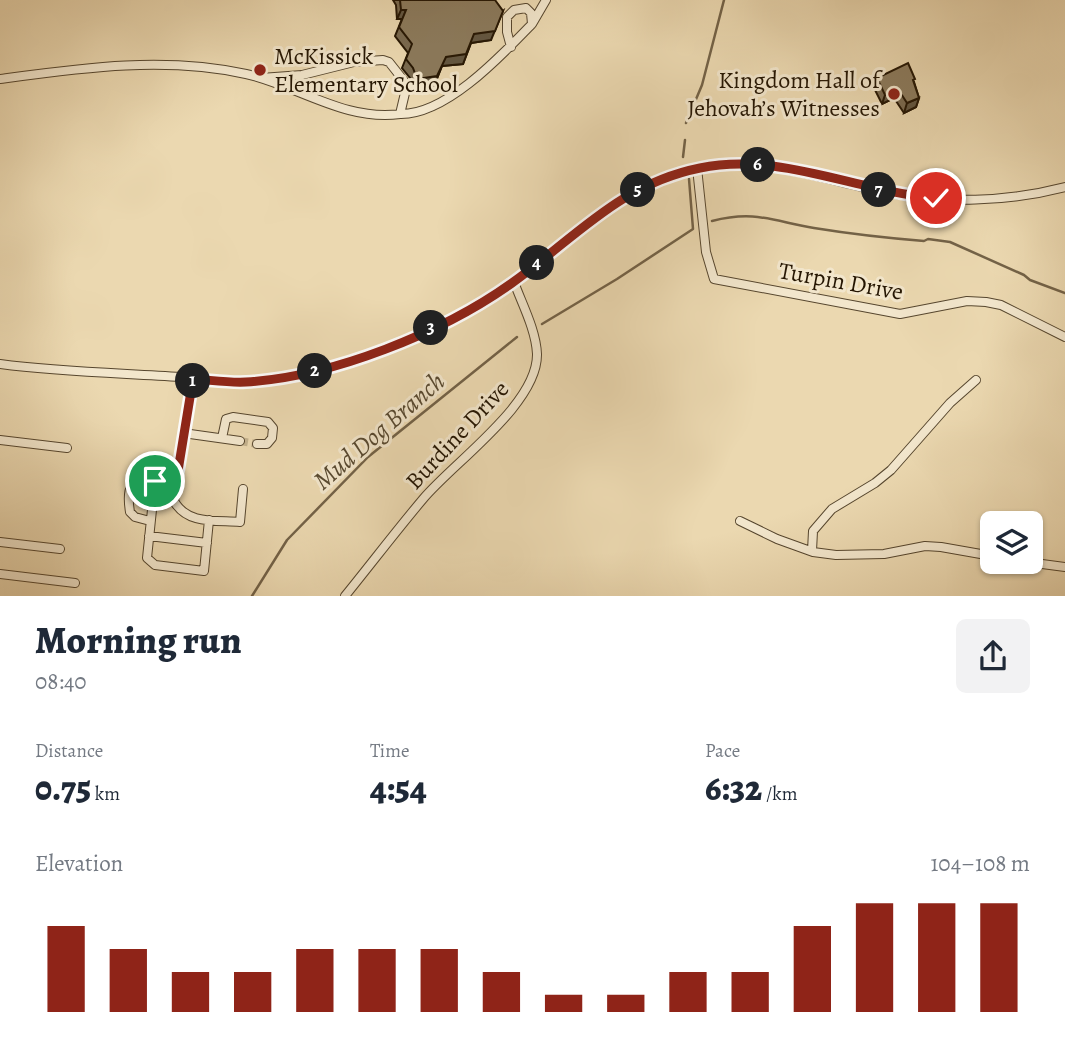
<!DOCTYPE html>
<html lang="en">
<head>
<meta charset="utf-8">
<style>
	:root { --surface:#fff; --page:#f2f2f3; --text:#1f2937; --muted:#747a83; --accent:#8f2418 }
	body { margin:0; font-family:Alegreya,serif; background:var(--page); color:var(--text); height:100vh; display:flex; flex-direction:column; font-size:26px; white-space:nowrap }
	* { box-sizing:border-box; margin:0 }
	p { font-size:23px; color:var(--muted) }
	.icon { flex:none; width:38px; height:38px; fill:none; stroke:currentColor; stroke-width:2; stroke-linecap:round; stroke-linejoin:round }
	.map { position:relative; height:596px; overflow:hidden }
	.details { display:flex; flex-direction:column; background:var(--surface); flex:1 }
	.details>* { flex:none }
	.fabs { position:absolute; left:980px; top:511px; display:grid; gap:14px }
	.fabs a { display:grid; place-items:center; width:63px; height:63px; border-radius:10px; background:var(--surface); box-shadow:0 2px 5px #0004; font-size:35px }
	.pin { position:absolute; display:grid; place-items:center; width:60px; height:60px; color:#fff; margin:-30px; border:4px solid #fff; border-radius:50%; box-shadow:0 2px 7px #0007 }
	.km { position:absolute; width:35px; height:35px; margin:-18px; border-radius:50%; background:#222; color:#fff; font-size:19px; line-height:35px; text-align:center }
	.round { display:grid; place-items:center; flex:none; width:74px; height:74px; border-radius:10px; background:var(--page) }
	.headline { display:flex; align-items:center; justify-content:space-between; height:119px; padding:0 35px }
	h1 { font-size:38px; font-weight:800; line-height:52px }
	.metrics { display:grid; grid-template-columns:repeat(3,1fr); gap:10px; height:119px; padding:7px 35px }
	.metrics div { display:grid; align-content:center }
	.metrics b { font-size:35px; font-weight:800 }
	.metrics small { font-size:19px; font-weight:400 }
	.metrics p { font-size:19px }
	.chart { height:196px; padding:14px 35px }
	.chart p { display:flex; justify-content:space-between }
	.chart svg { width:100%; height:126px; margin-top:7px; stroke:var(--accent); stroke-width:6 }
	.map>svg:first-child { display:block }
</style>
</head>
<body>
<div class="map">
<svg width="1065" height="596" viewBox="0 0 1065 596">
	<rect width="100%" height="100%" fill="#ebd8b0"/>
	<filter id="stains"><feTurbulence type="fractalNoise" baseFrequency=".00286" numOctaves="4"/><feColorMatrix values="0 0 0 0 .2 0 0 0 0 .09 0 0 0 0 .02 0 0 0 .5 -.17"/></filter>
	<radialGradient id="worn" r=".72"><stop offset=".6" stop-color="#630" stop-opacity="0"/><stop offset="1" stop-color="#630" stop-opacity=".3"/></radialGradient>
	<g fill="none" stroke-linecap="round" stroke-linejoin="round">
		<!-- stream -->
		<path stroke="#736247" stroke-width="2.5" d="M686,123L702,85L724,0
			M683,157L685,140
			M712,221C755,210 773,221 814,228C851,234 887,238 924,241L928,239L950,242L1024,275L1030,280L1065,293
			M542,324L617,279L693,229L689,179
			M252,596L287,540L368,457L517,337"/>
		<!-- minor-tunnel -->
		<path stroke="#c3b18d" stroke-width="8" stroke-dasharray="8 4" stroke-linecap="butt" d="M240,441L257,444"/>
		<!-- minor casing -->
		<g stroke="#56462e" stroke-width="10">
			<path id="minor" d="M532,24L546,0
				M0,79C81,68 164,56 246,74C296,85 346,122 400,114L405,93L404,81L389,62L383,60L354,62L302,75L261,78
				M400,114C446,115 501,56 532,24L531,13L526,8L514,10L507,17V32L511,47
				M697,168L706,252L714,279L900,314L967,301L986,302L1001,305L1065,337
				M0,364C60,372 120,373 181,377C202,379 226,384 248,382C339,372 430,338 506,287C572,243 619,183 702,167C765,156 824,180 885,192C944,204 1007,202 1065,187
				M193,379L174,501C187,525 217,520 240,522L243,489
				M183,433L240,441
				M222,438L226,419L233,417L268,422L273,428L272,438L267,444H257
				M0,440L67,448
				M176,483L155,481L147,558L155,565L204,571L209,520
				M150,521L135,517L130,512C126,487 130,478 155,481
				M740,521L777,539L813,552L836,555L884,554L925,546L941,547L992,556
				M149,536L207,543
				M0,542L60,549
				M812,551L813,531L832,509L875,483L891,470L950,403L976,380
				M1027,562L1065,567
				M0,574L75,583
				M345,596C371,564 396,531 423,499C454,462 538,404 537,354C536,330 522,304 514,282"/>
		</g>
		<!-- minor -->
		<use href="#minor" stroke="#f2e6cc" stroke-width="8"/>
	</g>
	<!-- wall -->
	<path fill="#78694f" stroke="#241502" stroke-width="2" d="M393,0H495L491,40L471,43L463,64L442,66L434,86L413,88L410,78L402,68L408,53L395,36L402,19H397L396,5Z
		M877,78L914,82L919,98L916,107L904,113L894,98L882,104L874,88Z"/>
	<!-- shaded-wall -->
	<path fill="#615540" stroke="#241502" stroke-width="2" d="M401,10H406L403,19H397Z
		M503,11L491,40L471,43L463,64L442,66L434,86L413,88L417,79Z
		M898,89L894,98L882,104L885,95Z
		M919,98L916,107L904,113L907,103Z"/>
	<!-- building -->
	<path fill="#8b7a5c" stroke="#241502" stroke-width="2" d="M400,0H495L503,11L495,31L474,34L466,54L446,57L437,76L417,79L413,68L406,59L412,44L399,27L406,10H401Z
		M908,63L915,79L913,80L919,98L907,103L898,89L885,95L877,78Z"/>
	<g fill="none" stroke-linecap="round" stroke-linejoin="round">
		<!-- route casing -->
		<g stroke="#fff" stroke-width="14">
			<path id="route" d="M155,481L176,483L193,379C210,380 229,383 246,382C332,377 442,333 512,283C575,238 620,184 700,168C779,151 858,192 936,198"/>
		</g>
		<!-- route -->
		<use href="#route" stroke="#8f2418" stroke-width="9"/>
	</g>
	<!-- markers -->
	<g fill="#8f2418" stroke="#f2e6cc" stroke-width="2.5">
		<circle cx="260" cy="70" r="7"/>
		<circle cx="894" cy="94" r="7"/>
	</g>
	<g text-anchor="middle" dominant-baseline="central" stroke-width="6" stroke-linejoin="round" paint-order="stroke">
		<!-- poi labels -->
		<g font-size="24" fill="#241502" stroke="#f2e6cc" text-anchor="start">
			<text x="274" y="56">McKissick<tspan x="274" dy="28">Elementary School</tspan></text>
			<text x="880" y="80" text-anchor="end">Kingdom Hall of<tspan x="880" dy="28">Jehovah’s Witnesses</tspan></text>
		</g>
		<!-- street labels -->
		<g font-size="24" fill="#241502" stroke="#f2e6cc">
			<text transform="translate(841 281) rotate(10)">Turpin Drive</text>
			<text transform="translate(457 435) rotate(-47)">Burdine Drive</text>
		</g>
		<!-- water labels -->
		<g font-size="26" font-style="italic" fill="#584930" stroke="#f2e6cc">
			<text transform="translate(379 431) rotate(-41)">Mud Dog Branch</text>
		</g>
	</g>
	<rect width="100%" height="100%" filter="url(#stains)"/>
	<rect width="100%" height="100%" fill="url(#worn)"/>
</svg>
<div class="fabs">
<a><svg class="icon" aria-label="layers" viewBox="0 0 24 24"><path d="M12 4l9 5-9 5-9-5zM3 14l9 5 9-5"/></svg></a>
</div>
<div class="pin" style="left:155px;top:481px;background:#1e9e55"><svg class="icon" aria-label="arrive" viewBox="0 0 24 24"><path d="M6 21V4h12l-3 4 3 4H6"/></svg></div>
<div class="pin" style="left:936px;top:198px;background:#d93025"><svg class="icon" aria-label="check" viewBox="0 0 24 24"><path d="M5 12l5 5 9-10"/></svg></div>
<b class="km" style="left:193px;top:381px">1</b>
<b class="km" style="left:315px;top:371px">2</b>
<b class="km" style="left:431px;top:328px">3</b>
<b class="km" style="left:537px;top:263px">4</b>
<b class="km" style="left:638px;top:190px">5</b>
<b class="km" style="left:758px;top:165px">6</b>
<b class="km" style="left:879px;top:190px">7</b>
</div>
<section class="details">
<div class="headline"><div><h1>Morning run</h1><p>08:40</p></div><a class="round"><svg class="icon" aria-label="share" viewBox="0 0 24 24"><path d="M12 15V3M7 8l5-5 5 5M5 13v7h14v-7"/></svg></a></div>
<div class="metrics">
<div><p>Distance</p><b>0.75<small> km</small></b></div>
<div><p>Time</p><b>4:54</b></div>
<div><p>Pace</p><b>6:32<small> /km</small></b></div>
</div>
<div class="chart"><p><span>Elevation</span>104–108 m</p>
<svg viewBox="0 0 160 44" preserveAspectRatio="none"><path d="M5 44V14M15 44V22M25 44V30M35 44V30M45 44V22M55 44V22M65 44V22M75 44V30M85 44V38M95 44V38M105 44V30M115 44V30M125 44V14M135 44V6M145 44V6M155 44V6"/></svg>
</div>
</section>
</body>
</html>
